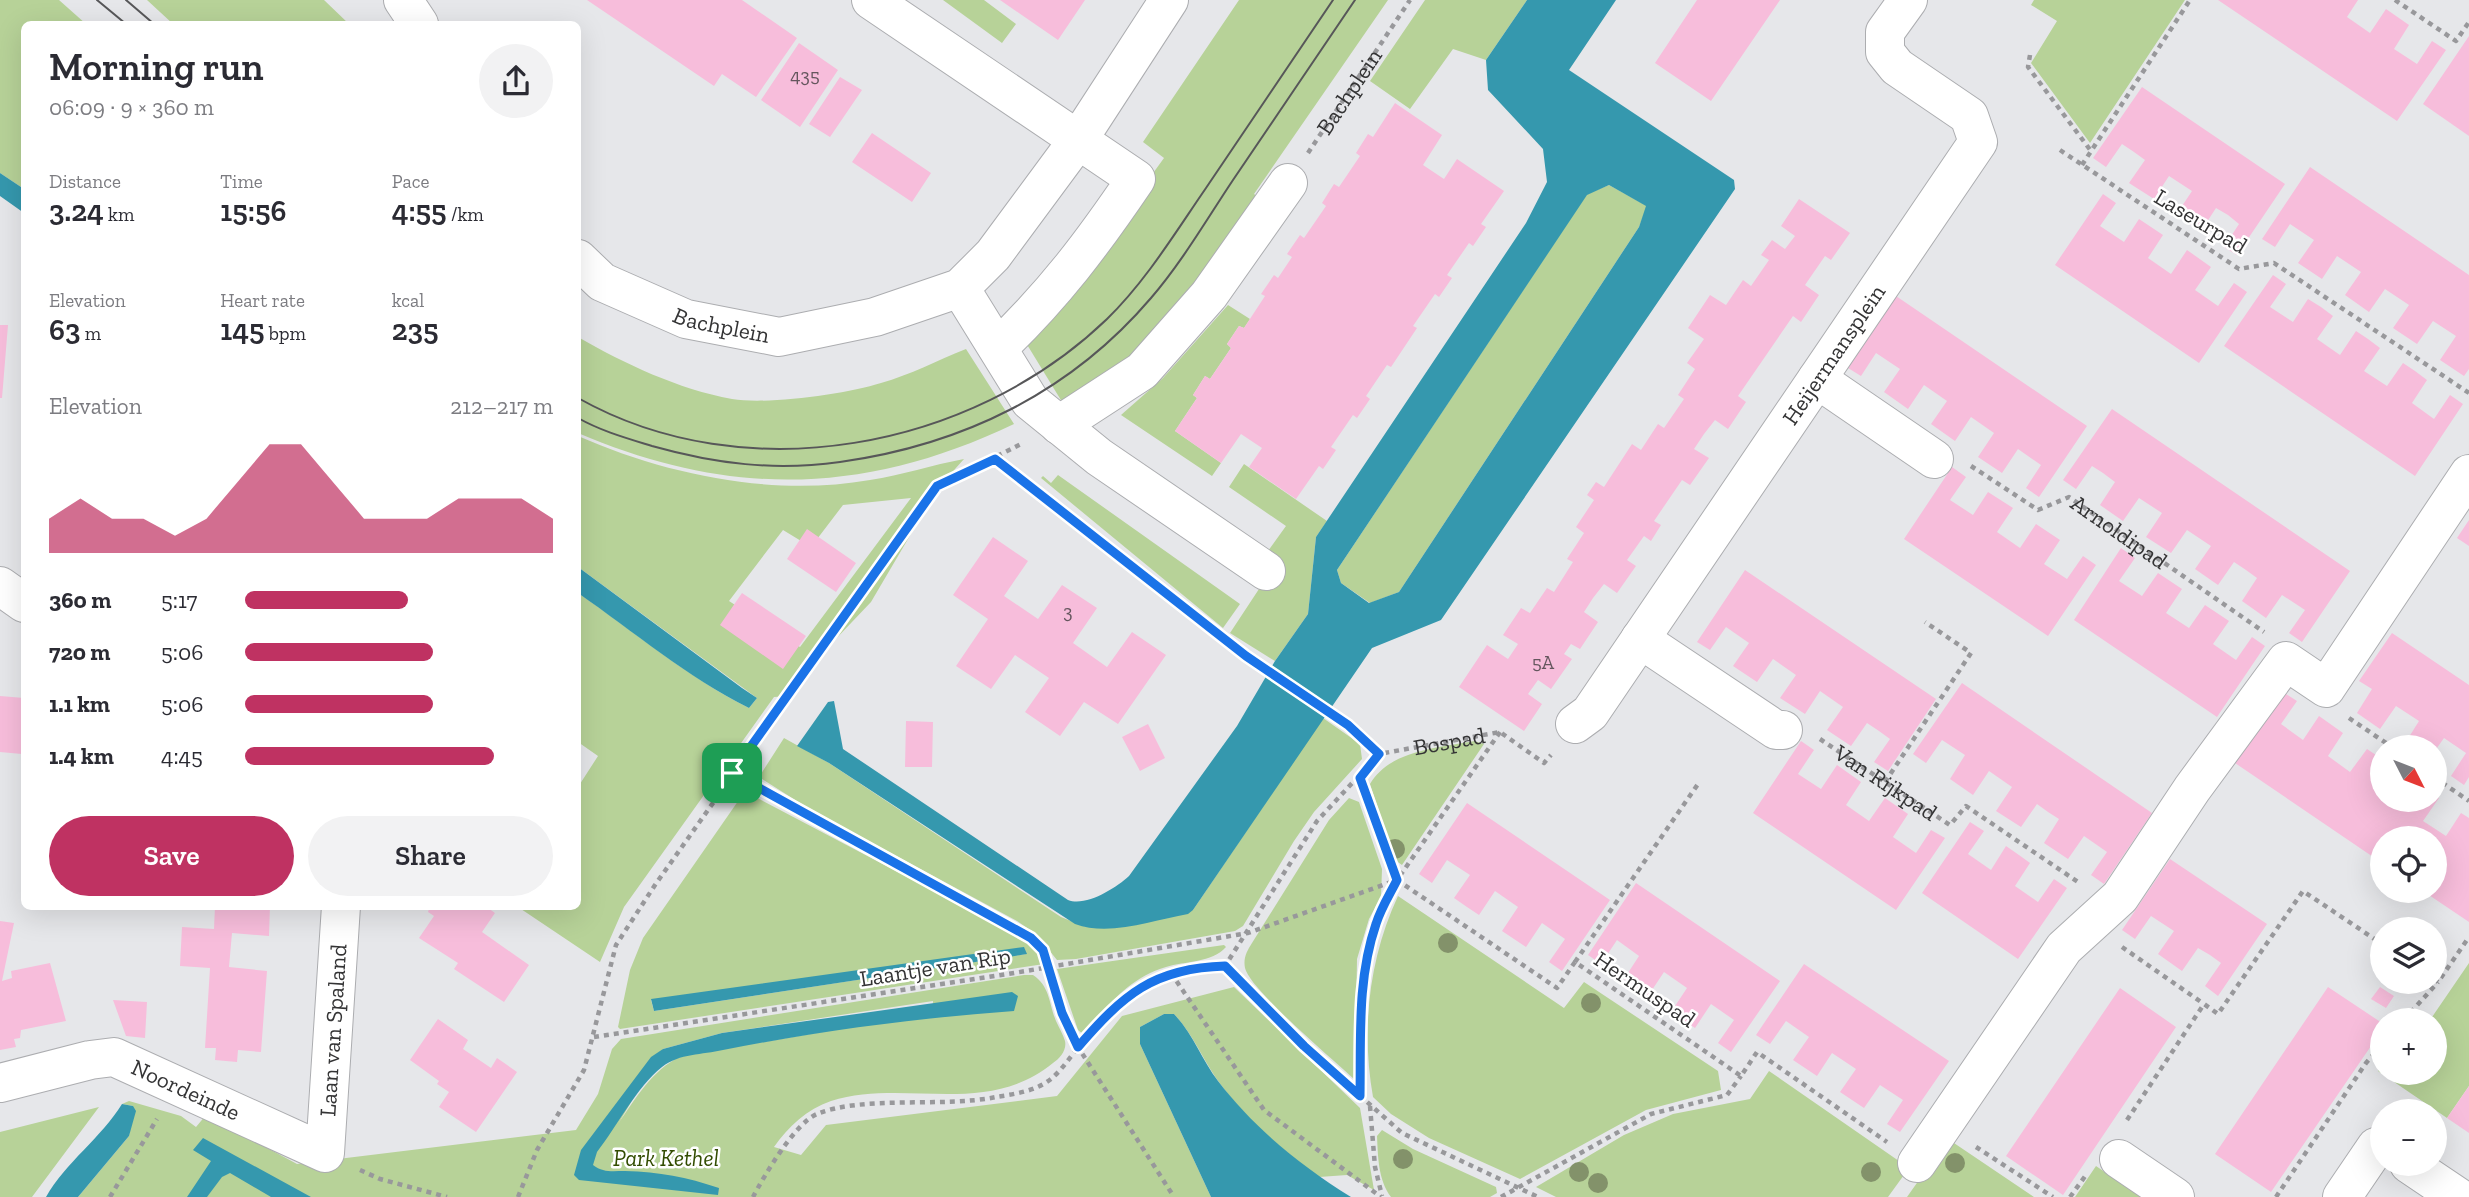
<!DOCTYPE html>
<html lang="en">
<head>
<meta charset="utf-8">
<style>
	:root { --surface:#fff; --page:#f2f2f3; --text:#2b2b33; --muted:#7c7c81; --accent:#bf3262 }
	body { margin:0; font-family:"Zilla Slab",serif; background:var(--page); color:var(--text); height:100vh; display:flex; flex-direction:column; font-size:26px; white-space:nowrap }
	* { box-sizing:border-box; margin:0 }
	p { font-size:23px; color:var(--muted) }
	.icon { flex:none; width:38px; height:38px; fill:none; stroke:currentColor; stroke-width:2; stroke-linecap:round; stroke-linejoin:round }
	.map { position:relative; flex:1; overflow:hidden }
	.sheet { position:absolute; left:21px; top:21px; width:560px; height:889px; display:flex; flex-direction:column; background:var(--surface); border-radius:10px; box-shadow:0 7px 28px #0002 }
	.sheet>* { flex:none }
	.needle { width:46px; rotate:132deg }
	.tools { position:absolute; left:2370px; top:735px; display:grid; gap:14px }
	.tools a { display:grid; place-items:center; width:77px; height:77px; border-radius:50%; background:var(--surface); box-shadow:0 7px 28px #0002; font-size:35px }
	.pin { position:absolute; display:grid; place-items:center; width:60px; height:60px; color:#fff; margin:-30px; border-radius:14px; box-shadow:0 4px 10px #0006 }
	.round { display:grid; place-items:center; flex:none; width:74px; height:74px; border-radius:37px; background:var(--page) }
	.overview { display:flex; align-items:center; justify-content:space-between; height:119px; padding:0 28px }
	h1 { font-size:38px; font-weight:600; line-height:52px }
	.stats { display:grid; grid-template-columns:repeat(3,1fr); gap:10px; height:119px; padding:7px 28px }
	.stats div { display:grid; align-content:center }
	.stats b { font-size:30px; font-weight:600 }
	.stats small { font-size:19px; font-weight:400 }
	.stats p { font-size:19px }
	.chart { height:196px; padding:14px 28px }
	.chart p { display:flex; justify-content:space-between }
	.chart svg { width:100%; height:126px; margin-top:7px; fill:var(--accent); opacity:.7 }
	.button { display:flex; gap:14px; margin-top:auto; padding:14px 28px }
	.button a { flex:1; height:80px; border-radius:42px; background:var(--accent); color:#fff; font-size:28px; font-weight:600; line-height:80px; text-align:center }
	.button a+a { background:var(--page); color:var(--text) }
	ul { padding:0 28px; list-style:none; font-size:23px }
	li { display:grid; grid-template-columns:112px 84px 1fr; align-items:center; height:52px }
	li i { height:18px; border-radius:9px; background:var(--accent) }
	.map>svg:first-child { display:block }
</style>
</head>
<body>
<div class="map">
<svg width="2469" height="1197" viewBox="0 0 2469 1197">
	<rect width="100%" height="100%" fill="#e6e7ea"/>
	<!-- green -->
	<path fill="#b7d298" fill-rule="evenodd" d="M0,0H59L86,24H24V189L0,173Z
		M147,0H324L349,24H173Z
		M943,0H984L1016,24L1002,43Z
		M1239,0H1388L1254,194L1261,199L1213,263L1133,354L1067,410L1023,338L1067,292L1164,158L1143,142Z
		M1425,0H1527L1486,60L1453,49L1410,109L1370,81Z
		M2034,0H2185L2090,143L2031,63L2057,21L2031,5Z
		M1609,185L1647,206L1639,227L1399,592L1370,603L1341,583L1337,570L1587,194Z
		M1228,305L1250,319L1244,328L1239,326L1227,344L1231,348L1210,379L1205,376L1193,395L1197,398L1175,431L1221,463L1212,476L1121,415L1163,378Z
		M578,337C625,364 678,389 732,399C768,405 846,394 881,383C910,375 938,360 966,349L1014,424C865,495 730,498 578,433Z
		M578,436C667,475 773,497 870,480C902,475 932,465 964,459L938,488L871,602L832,643L789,696L774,697L624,907L600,962L518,907L578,906V787L598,756L578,742V593C634,631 687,677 749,708L757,698L578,567ZM911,498L800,647L729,601L783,530L811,547L843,505Z
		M1244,464L1327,521L1316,537L1308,614L1275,661L1230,633L1278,560L1268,551L1286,526L1229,487Z
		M1058,475L1240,604L1223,628L1041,478L1043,476L1051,483Z
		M1323,718L1360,744L1362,759L1314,812L1294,841L1243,926L1235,931L1076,959L1057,960L1036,934L1017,921L811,810L759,777L784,738L829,763L1061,917L1086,927L1193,910Z
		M1474,741L1484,744L1402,865L1395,860L1370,784C1390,750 1438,748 1474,741Z
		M748,793L1023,938L1036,949L1044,964L620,1029L618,1027L630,970L643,938L743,794ZM1024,948L1026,954L654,1011L651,1000Z
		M1349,798L1359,802L1382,869L1381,897L1369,919L1357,959L1355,1080C1335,1061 1250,990 1245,968C1243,958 1247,951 1252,943L1329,820Z
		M1398,896L1564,1008L1584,982L1718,1071L1721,1090L1646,1110L1520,1179L1429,1138L1391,1114L1373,1097C1361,1029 1369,958 1398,896Z
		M1224,945L1226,947C1212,963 1185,961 1166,967C1129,978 1107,1006 1083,1034L1078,1030L1057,969Z
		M2469,963V1086L2447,1118L2378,1071L2382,1065V1073H2434V1020H2430Z
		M1024,975H1033C1050,986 1049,1004 1056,1021C1059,1028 1063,1034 1065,1041C1067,1050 1060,1058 1053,1063C986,1118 904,1078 831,1101C807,1109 788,1127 774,1147L801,1155L826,1125L1057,1096L1122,1016L1234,987L1360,1108L1374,1190L1347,1175L1319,1177C1281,1149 1244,1118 1216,1078C1202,1057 1192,1033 1174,1014H1164L1140,1027V1044L1211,1197H78L129,1136L133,1106L122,1104L129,1101L181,1116L196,1127L206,1115L297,1164L576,1130L598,1094L612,1049L621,1039ZM933,1001L932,1017L874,1023L681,1056C651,1071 636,1098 618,1124L663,1049L722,1033Z
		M1769,1071L1909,1168L1888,1197H1556L1536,1187L1624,1135L1673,1114L1750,1099Z
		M99,1107L32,1197H0V1132Z
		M1382,1130L1413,1149L1496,1187L1497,1193L1490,1197H1391C1378,1180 1378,1156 1377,1136Z
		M1948,1139L2034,1197H1907Z
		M2096,1166L2141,1197H2075Z"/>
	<!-- water -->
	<path fill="#3598ae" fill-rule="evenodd" d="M1527,0H1616L1569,70L1734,180L1735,189L1441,620L1372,648L1193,910L1188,914C1153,920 1110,937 1075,924L829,763L797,746L828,702L834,701L843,749L1068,900C1086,907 1116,888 1129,876L1237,726L1275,661L1308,614L1316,537L1526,223L1547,182L1543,149L1488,90L1486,60ZM1609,185L1646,206L1639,227L1399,592L1369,603L1341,583L1337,570L1587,195Z
		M0,173L24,189V213L0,196Z
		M578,567L742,688L757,698L749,708C687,677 634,632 578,593Z
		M1024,947L1027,954L654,1011L651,999Z
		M1012,992L1018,996L1014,1011C916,1018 820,1031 723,1050C702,1055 680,1053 662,1067C636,1088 618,1125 597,1152L593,1165C603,1173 613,1171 625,1171C660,1172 686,1177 719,1188L718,1195L579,1180L574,1175L581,1150L651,1057L663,1049L722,1033Z
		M1164,1014H1174C1193,1034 1202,1060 1218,1081C1255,1129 1300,1165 1351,1197H1211L1140,1044V1027Z
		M122,1104L133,1106L136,1111L129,1136L78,1197H46C66,1162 101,1138 122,1104Z
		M203,1138L311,1197H271L230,1173L222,1177L207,1197H187L211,1161L193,1150Z"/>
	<!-- building -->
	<path fill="#f7bddb" d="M587,0H742L797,38L756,97L722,74L714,86Z
		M1000,0H1085L1058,40Z
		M1697,0H1780L1711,101L1655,63Z
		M2218,0H2358L2347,17L2370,33L2386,9L2409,25L2394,49L2417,64L2432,41L2446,50L2397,121Z
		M2469,36V136L2423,104Z
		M799,43L838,70L800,127L761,100Z
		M840,77L862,90L830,137L809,124Z
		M2142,87L2285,184L2237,255L2224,247L2239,224L2228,215L2216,208L2201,231L2176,215L2192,191L2169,176L2154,199L2129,183L2145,160L2134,152L2122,144L2106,167L2093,158Z
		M1395,103L1442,135L1423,165L1444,179L1457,159L1504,191L1481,224L1486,227L1473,246L1469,243L1447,275L1452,278L1439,297L1435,294L1413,326L1417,328L1391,367L1387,365L1366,396L1370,399L1357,418L1353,415L1331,447L1336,450L1323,469L1319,466L1296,499L1249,467L1262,448L1241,434L1221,463L1175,431L1197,398L1193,395L1205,376L1210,379L1231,348L1227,344L1239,326L1244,328L1265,296L1261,294L1274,275L1278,278L1292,257L1287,254L1300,235L1304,238L1326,206L1322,203L1334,184L1339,187L1360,156L1356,153L1368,134L1373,137Z
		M872,133L931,173L912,202L852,162Z
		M2310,167L2469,275V369L2464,376L2440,360L2456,336L2433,321L2417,344L2393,328L2409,305L2385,289L2369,312L2345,295L2361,272L2337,256L2322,279L2298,263L2314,240L2290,224L2275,247L2262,239Z
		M2103,194L2116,203L2100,226L2124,242L2139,219L2163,235L2148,258L2171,274L2187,250L2211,267L2195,290L2218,306L2234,283L2247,292L2199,363L2055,265Z
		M1799,199L1850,233L1831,260L1825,256L1805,285L1819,295L1801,322L1793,316L1738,396L1746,402L1728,429L1715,420L1704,434L1694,449L1709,458L1690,485L1682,480L1654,521L1661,525L1651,541L1644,536L1627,560L1636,566L1617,593L1604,584L1593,598L1584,612L1598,622L1580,649L1571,644L1564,654L1572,659L1551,689L1538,680L1528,694L1542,704L1524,731L1459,687L1487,645L1508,659L1518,644L1503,635L1521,608L1530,613L1547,588L1554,592L1573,562L1567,559L1584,533L1576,527L1594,500L1587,495L1596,482L1604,487L1632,444L1641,450L1658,424L1664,428L1684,399L1678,395L1695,369L1687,363L1704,339L1688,328L1710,295L1726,305L1743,280L1751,286L1769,260L1761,255L1772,240L1785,249L1795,236L1781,226Z
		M2273,275L2286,284L2270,307L2293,322L2308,299L2321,307L2333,316L2317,339L2340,355L2356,331L2368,339L2380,348L2364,371L2387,386L2403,363L2415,371L2427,380L2412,403L2434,419L2450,395L2463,404L2415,476L2224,346Z
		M1896,296L2087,426L2039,497L2026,488L2041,465L2018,449L2002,473L1978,457L1994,433L1971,417L1955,441L1931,424L1947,401L1924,385L1908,409L1884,392L1900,369L1876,353L1861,376L1848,368Z
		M0,325H8L2,398H0Z
		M2112,409L2350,571L2302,642L2289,633L2305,610L2282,595L2266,618L2242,601L2257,578L2246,570L2234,562L2218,585L2195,569L2211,546L2187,530L2171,553L2146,537L2162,513L2139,498L2123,521L2100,505L2115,482L2103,473L2092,466L2076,489L2063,480Z
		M1952,467L1966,477L1950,500L1973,515L1988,492L2013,508L1997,532L2020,548L2036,524L2060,540L2044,564L2067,579L2083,556L2096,565L2048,636L1904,539Z
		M2469,520V546L2457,538Z
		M807,529L856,563L836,592L787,559Z
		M993,537L1028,561L1004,596L1038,619L1062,585L1097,608L1073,643L1107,667L1132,632L1166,655L1118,724L1084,702L1060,736L1025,712L1049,678L1015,655L991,689L956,666L988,619L953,595Z
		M2121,548L2135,558L2119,581L2142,596L2158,573L2182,589L2166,613L2189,628L2205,605L2229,621L2213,644L2236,660L2252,637L2265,646L2217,717L2074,620Z
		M1745,570L1936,699L1888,771L1874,762L1890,739L1879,731L1867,723L1851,746L1827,730L1843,707L1820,691L1805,714L1780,698L1796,675L1773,659L1757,682L1733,666L1749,643L1726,627L1710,650L1697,642Z
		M742,593L806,636L783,669L720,625Z
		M2392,633L2469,685V777L2464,785L2451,776L2466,753L2444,738L2434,752V747H2407L2404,745L2419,721L2396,706L2380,729L2357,713L2372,689L2359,681Z
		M1962,683L2152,813L2104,884L2091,875L2107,852L2084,836L2068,859L2044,843L2059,819L2048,812L2037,804L2021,827L1996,811L2012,787L1989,771L1973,795L1950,779L1965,755L1942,740L1926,763L1913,754Z
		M2283,692L2297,701L2281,724L2303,740L2319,716L2343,733L2328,756L2350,772L2367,749L2382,759V778L2375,788L2382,793V800H2391L2398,805L2402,800H2434V795L2439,798L2423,821L2446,836L2461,813L2469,818V922L2423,891H2434V838H2382V863L2235,763Z
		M0,696L24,698V767H21L22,754L0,752Z
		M906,721L933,722L932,767H905Z
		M1148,724L1165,758L1140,771L1122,737Z
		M1801,741L1814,750L1798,774L1821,789L1837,765L1861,782L1846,805L1869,821L1885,798L1908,814L1893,837L1916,853L1931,830L1945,838L1896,910L1753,813Z
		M1467,803L1610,900L1562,971L1549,962L1565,939L1542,923L1526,947L1502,931L1518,907L1495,891L1479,915L1467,907L1454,898L1470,875L1447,860L1432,883L1419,874Z
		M1970,822L1984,831L1968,854L1991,870L2006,846L2019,855L2030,863L2015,886L2038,902L2054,879L2067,888L2018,959L1922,893Z
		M2170,859L2267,924L2218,996L2205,986L2221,963L2210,955L2198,948L2182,971L2158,954L2174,931L2151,916L2135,939L2122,930Z
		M1636,883L1780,981L1731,1052L1718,1043L1734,1020L1711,1004L1695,1028L1671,1012L1687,988L1664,972L1648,996L1636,988L1624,979L1639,956L1617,940L1601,964L1588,955Z
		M215,906H270L269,936L232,933L229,967L267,971L261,1052L238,1050L237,1062L215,1060L216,1048H205L210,968L180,966L182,927L214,929Z
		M430,906H485L495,913L482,932L529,965L504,1002L454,969L458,963L419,938L434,916L428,912Z
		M0,921L14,923L2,981L12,978L11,971L50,963L66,1021L21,1030L20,1038L14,1039L16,1047L0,1050Z
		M1804,964L1949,1061L1900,1132L1887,1124L1903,1100L1880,1085L1864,1108L1840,1092L1856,1069L1832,1053L1817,1076L1793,1060L1809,1037L1786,1021L1770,1044L1756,1035Z
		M2328,987L2382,1023V1030L2271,1192L2215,1154Z
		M2380,987L2394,996L2386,1008L2371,999Z
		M2120,988L2176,1027L2063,1195L2006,1156Z
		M113,1000L147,1002L145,1038L126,1036Z
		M438,1019L468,1040L463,1049L491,1068L497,1058L517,1072L476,1132L439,1107L449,1092L437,1084L439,1081L410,1060Z
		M2469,1086V1133L2447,1118Z"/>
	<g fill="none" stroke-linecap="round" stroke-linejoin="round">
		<!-- street casing -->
		<g stroke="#acadb0" stroke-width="40">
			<g id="street">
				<path d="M403,0L419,24"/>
				<path d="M871,0L1136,179C1092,244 1055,293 998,348"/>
				<path id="s5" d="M578,259L602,282L686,319L779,337L875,317L960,288L993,255L1078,140L1169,0"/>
				<path d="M960,288L1030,401L1099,457L1266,571"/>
				<path d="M1817,379L1934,459"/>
				<path d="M1059,425L1142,371L1209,295L1288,183"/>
				<path d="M0,586L24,603"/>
				<path d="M1640,639L1776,730H1783"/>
				<path id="s6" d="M1575,724L1590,713L1978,142L1969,116L1897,67L1885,52V32L1908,0"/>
				<path id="s7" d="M0,1083L90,1060L114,1057L325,1153L341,906"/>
				<path d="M2119,1159L2175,1197"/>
				<path d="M1917,1163L2064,948L2120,897L2192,789L2286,661L2326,688L2469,474"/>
				<path d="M2409,1164L2458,1197"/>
				<path d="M2342,1197L2376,1147H2382"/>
			</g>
		</g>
		<!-- path -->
		<g stroke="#98989b" stroke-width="4.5" stroke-dasharray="5 5" stroke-linecap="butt">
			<path d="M2395,0L2456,41L2469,22"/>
			<path d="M2030,55L2028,67L2091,151"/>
			<path d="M2060,150L2239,269L2274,263L2469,393"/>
			<path id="s1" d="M1308,153L1410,0"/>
			<path d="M2082,165L2190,0"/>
			<path id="s2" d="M995,459L1246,656L1348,725L1379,754L1500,732L1544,763L1551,755"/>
			<path id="s3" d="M1971,466L2038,510L2069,497L2264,632"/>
			<path d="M2349,718L2392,747"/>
			<path d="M1500,732L1397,880L1557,988L1575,962L1741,1076L1757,1052L1887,1142"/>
			<path id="s4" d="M1820,739L1950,825L1966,806L2078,882"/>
			<path d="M1379,754L1317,821L1225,966L1304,1046L1402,1133L1538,1197"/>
			<path d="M732,773L1031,938L1043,950L1062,1013L1078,1047L1174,1197"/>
			<path d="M2434,777L2469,801"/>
			<path d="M1360,778L1397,880C1390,894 1381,908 1376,924C1357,979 1361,1038 1360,1096"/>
			<path d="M1885,782L1971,653L1925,622"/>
			<path d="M2122,947L2204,1004"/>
			<path d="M1575,962L1698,784"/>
			<path d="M1171,973L1264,1110L1381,1197"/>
			<path d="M2434,979L2438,982L2469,937"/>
			<path d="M2404,1020L2438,982"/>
			<path d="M594,1037L1014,973L1248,933L1397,880"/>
			<path d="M1370,1106L1375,1167L1382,1196"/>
			<path d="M2127,1120L2204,1004L2218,1014L2303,891L2382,944"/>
			<path d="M1976,1147L2053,1197"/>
			<path d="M360,1170L380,1179L447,1197"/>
			<path d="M110,1197L157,1119"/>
			<path d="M518,1197L537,1150L584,1070L616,945L655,885L937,486L1021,444"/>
			<path d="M753,1197C764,1176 795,1123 817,1114C864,1095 943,1108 996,1097C1015,1094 1036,1091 1051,1079C1063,1069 1072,1054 1082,1043C1126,991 1154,968 1225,966"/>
			<path d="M1501,1197L1651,1114L1727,1095L1741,1076"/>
			<path d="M2070,1197L2086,1175"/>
			<path d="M2276,1197L2366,1063L2382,1045"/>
		</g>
		<!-- street -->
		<use href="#street" stroke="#fff" stroke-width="38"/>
		<!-- tram -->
		<path stroke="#575759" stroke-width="2" d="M97,0L126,24
			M126,0L154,24
			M578,398C745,492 971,450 1107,319C1146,281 1175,233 1206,188C1248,125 1291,63 1333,0
			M578,418C601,431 626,438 652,446C716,464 774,471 840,462C962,445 1070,393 1151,298C1182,262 1207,219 1233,180C1274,120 1314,60 1355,0"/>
	</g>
	<!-- trees -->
	<g fill="#83926a">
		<circle cx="1395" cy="849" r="10"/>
		<circle cx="1448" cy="943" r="10"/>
		<circle cx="1591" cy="1003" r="10"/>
		<circle cx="1403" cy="1159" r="10"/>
		<circle cx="1955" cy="1163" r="10"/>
		<circle cx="1579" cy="1172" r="10"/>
		<circle cx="1871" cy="1172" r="10"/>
		<circle cx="1598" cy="1183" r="10"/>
	</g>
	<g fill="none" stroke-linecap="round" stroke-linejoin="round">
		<!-- route casing -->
		<g stroke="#fff" stroke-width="14">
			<path id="route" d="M995,459L1246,656L1348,725L1379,754L1360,778L1397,880C1390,894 1381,908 1376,924C1357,979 1361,1038 1360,1096L1304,1046L1225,966C1153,968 1123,995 1078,1047L1062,1013L1043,950L1031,938L732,773L937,486Z"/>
		</g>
		<!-- route -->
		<use href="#route" stroke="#1a73e8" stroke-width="9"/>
	</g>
	<g text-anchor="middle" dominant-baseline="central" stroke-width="5" stroke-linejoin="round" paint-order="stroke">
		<!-- number labels -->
		<g font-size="19" fill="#65565e">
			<text x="805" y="75">435</text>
			<text x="1068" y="611">3</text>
			<text x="1543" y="662">5A</text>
		</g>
		<!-- street labels -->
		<g font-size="23" fill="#343435" stroke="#fff">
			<text stroke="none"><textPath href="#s1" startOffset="74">Bachplein</textPath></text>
			<text transform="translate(2201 221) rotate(31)">Laseurpad</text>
			<text stroke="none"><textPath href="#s5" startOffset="161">Bachplein</textPath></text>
			<text stroke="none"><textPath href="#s6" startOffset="452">Heijermansplein</textPath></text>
			<text stroke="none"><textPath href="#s3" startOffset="175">Arnoldipad</textPath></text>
			<text stroke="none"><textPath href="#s2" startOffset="556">Bospad</textPath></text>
			<text stroke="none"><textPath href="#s4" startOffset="79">Van Rijkpad</textPath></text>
			<text transform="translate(935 967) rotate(-9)">Laantje van Rip</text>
			<text transform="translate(1645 989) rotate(34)">Hermuspad</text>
			<text stroke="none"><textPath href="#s7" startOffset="472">Laan van Spaland</textPath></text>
			<text stroke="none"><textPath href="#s7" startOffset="196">Noordeinde</textPath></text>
		</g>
		<!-- park labels -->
		<g font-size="23" font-style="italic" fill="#324c01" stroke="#fff">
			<text x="666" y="1158">Park Kethel</text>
		</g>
	</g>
</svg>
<div class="tools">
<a><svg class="needle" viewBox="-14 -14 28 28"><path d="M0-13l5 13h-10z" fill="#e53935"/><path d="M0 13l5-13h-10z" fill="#7c7c81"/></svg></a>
<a><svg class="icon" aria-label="locate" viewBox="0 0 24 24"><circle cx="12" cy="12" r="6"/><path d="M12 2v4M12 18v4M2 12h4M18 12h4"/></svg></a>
<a><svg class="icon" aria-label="layers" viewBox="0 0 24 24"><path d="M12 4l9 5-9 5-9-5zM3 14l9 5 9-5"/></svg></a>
<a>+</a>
<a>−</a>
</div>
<div class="pin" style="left:732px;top:773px;background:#1e9e55"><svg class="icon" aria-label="arrive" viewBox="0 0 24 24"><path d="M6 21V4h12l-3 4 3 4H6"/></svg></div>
<section class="sheet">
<div class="overview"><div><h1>Morning run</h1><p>06:09 · 9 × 360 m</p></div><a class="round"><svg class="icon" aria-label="share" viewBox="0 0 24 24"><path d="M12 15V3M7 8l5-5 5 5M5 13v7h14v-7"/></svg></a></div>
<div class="stats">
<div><p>Distance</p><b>3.24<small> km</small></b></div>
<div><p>Time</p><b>15:56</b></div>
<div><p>Pace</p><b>4:55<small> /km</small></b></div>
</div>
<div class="stats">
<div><p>Elevation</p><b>63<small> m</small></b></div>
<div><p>Heart rate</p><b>145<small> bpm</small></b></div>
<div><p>kcal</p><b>235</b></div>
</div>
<div class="chart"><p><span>Elevation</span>212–217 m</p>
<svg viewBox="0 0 160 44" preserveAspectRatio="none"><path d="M0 44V32L10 25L20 32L30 32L40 38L50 32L60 19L70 6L80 6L90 19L100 32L110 32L120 32L130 25L140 25L150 25L160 32V44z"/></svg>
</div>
<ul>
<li><b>360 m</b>5:17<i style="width:53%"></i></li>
<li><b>720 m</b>5:06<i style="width:61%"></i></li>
<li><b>1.1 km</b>5:06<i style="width:61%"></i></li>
<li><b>1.4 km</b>4:45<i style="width:81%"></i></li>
</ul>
<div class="button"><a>Save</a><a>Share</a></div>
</section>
</div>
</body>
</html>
